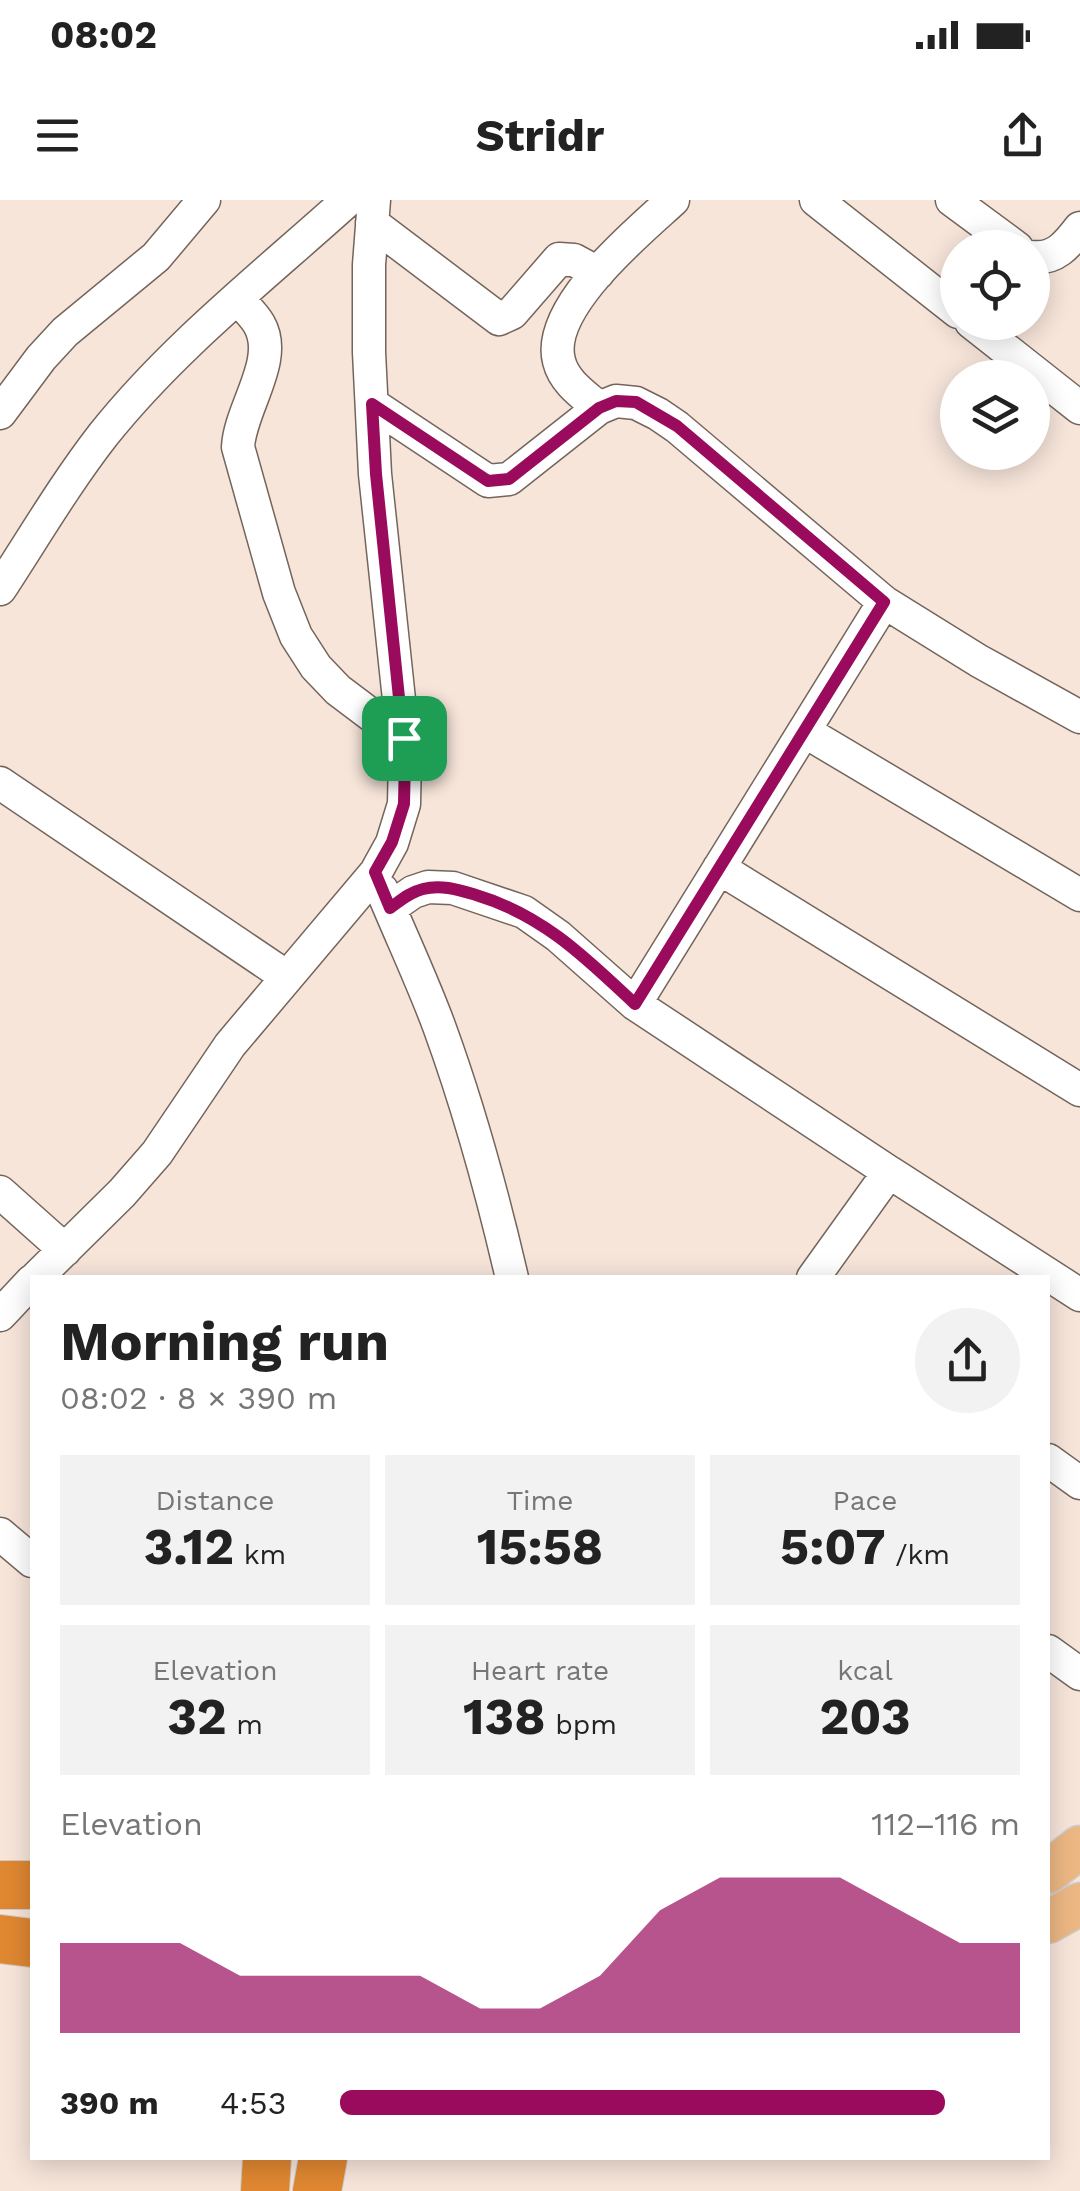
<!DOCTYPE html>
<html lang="en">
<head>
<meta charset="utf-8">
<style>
	:root { --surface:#fff; --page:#f2f2f2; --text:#222; --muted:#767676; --accent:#9a0b5d }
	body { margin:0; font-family:"Work Sans",sans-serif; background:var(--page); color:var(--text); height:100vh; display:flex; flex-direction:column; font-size:38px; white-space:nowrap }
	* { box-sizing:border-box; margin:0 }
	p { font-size:32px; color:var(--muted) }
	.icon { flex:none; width:55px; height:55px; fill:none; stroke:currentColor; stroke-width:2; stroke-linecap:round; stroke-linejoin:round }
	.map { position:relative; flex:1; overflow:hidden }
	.drawer { position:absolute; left:30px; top:1075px; width:1020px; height:885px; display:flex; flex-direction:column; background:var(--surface); border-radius:0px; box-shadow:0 5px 25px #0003 }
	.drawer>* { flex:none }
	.tools { position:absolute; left:940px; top:30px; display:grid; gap:20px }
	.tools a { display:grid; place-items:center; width:110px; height:110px; border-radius:50%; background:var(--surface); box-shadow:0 5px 25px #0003; font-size:50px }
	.pin { position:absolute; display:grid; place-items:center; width:85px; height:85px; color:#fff; margin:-42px; border-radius:20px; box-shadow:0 5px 15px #0006 }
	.round { display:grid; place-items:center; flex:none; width:105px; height:105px; border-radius:52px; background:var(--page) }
	.headline { display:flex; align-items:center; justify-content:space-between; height:170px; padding:0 30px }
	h1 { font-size:55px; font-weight:700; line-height:75px }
	.metrics { display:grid; grid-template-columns:repeat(3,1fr); gap:15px; height:170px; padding:10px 30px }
	.metrics div { display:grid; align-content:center; border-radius:0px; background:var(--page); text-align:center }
	.metrics b { font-size:50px; font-weight:700 }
	.metrics small { font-size:28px; font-weight:400 }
	.metrics p { font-size:28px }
	.chart { height:280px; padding:20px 30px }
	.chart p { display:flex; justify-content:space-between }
	.chart svg { width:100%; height:180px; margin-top:10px; fill:var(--accent); opacity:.7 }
	ul { padding:0 30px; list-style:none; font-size:32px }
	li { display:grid; grid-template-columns:160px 120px 1fr; align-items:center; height:75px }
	li i { height:25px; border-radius:12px; background:var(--accent) }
	.status { display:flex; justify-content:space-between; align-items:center; height:70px; padding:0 50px; background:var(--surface); direction:ltr }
	.status svg { height:28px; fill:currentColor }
	header { display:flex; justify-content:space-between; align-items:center; height:130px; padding:0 30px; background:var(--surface); font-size:45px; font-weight:700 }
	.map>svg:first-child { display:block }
</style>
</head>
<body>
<div class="status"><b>08:02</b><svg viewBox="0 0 49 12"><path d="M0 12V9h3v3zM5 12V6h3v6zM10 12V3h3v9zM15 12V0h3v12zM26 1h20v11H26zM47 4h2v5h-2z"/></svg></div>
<header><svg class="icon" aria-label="menu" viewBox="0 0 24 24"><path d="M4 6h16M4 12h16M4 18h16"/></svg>Stridr<svg class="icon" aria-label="share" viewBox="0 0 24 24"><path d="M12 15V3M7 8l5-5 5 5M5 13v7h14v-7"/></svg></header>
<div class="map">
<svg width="1080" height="1991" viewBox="0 0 1080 1991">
	<rect width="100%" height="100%" fill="#f7e5da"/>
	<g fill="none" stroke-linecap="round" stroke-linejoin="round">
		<!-- minor casing -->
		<g stroke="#74655b" stroke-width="35">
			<path id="minor" d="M816,0L958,112
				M952,0L1017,48
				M372,23L499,119L512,113L559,59L574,60L598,73
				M1032,57C1055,60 1067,45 1080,28
				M238,99C245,107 254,115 259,124C280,160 240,208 238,247L279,393L296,436L316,467L338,490L403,539
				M971,122L1080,208
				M372,204L488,281L509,279L599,208L616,201L636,203L658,214L677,227L884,402L979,461L1080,517
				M599,208C584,195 564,182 559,161C545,108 638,32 673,0
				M0,213L41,158L65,132L156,57L204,0
				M0,389C34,337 65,284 103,235C173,147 265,75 348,0
				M804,531L1080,695
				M0,583L287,777
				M719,668L1080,890
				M382,690C401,736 422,780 439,826C469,908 492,992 512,1078
				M390,708L413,692L428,687L453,688L524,712L558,736L635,804L889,972L813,1078
				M635,804L884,402
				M889,972L1080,1095
				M0,992L65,1050
				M36,1078L122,993L157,953L230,845L376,672L392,643L404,604L405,556L375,274L369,152V65L374,0
				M0,1115L32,1081
				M1048,1260L1080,1283
				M0,1334L32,1361
				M1048,1451L1080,1474"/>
		</g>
		<!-- major casing -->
		<g stroke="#cecdcc" stroke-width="45">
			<path id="major" d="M1048,1672L1080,1647
				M1048,1722L1080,1704"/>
		</g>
		<!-- highway casing -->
		<g stroke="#cecdcc" stroke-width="50">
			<path id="highway" d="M0,1685H32
				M0,1739L32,1743
				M265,1991L267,1958
				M317,1991L323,1958"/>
		</g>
		<!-- minor -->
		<use href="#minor" stroke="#fff" stroke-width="32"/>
		<!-- major -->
		<use href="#major" stroke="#ecb783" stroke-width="42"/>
		<!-- highway -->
		<use href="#highway" stroke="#df8731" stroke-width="48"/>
	</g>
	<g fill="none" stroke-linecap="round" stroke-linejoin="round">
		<!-- route casing -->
		<g stroke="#fff" stroke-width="20">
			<path id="route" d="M616,201L636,202L677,226L884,402L635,804C586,758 543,715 476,695C459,690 441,684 423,689C410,692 400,701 390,708L375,672L392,642L404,604L405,556L376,274L372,204L488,281L509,279L599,208Z"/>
		</g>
		<!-- route -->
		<use href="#route" stroke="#9a0b5d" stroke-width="12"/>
	</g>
</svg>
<div class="tools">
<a><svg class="icon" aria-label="locate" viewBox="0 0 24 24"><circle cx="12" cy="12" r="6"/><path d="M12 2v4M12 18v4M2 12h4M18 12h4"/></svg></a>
<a><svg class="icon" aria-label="layers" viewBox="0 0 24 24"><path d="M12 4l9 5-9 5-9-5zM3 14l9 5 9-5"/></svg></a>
</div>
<div class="pin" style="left:404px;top:538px;background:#1e9e55"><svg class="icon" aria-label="arrive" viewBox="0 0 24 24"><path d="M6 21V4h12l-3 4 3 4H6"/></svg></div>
<section class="drawer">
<div class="headline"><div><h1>Morning run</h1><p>08:02 · 8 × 390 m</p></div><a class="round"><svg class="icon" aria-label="share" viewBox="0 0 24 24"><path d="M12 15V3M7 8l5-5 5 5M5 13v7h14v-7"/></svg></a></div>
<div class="metrics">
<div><p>Distance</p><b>3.12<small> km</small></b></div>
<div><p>Time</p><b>15:58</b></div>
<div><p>Pace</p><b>5:07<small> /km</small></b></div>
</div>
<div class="metrics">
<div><p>Elevation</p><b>32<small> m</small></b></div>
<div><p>Heart rate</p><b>138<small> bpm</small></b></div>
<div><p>kcal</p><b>203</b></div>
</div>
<div class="chart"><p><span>Elevation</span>112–116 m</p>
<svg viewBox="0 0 160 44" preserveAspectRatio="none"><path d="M0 44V22L10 22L20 22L30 30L40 30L50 30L60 30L70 38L80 38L90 30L100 14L110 6L120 6L130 6L140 14L150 22L160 22V44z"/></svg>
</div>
<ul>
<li><b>390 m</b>4:53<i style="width:89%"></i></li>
</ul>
</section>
</div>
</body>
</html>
